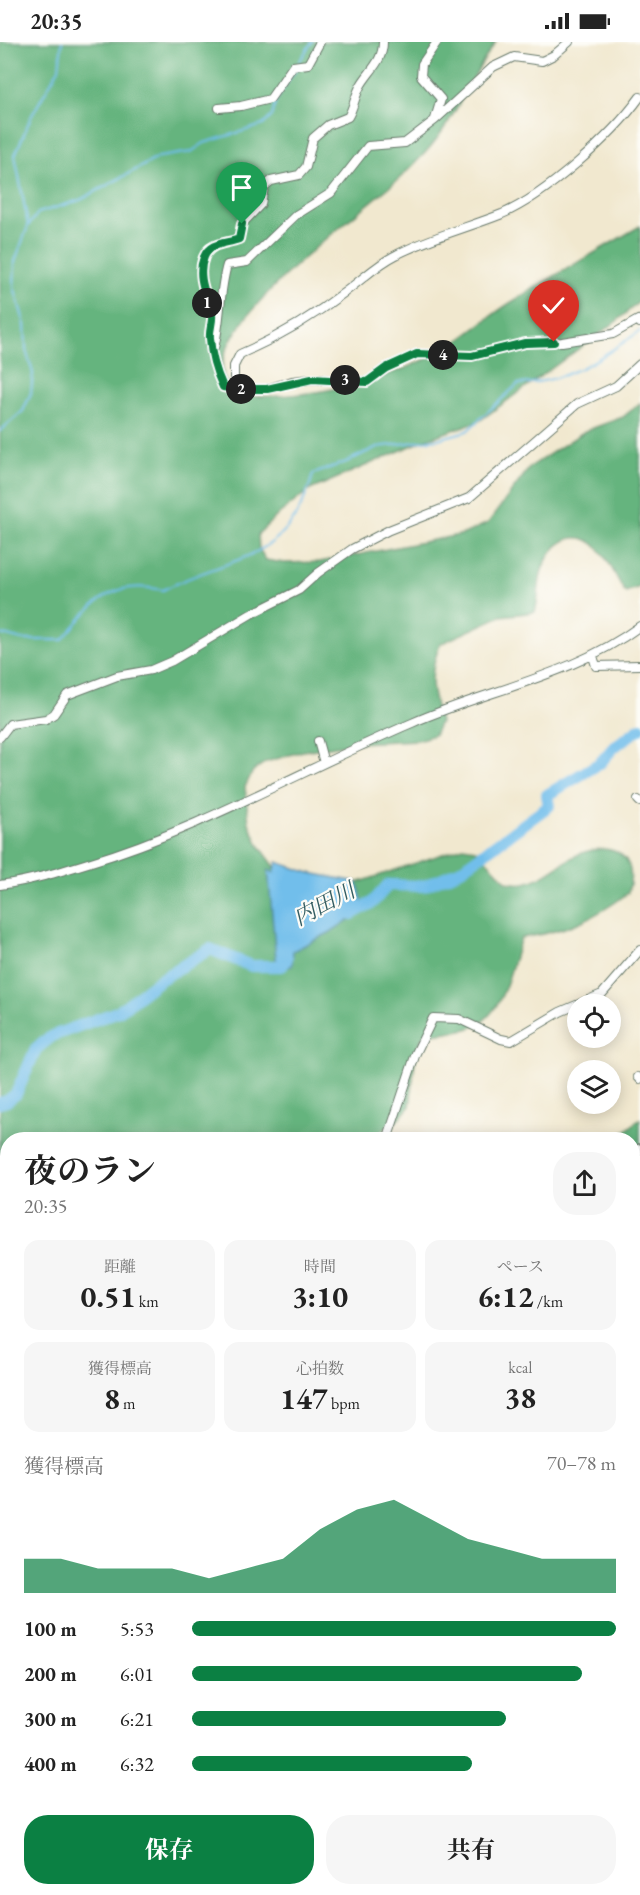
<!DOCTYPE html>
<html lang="ja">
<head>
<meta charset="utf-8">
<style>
	:root { --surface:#fff; --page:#f6f6f6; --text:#222; --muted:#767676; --accent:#0b8043 }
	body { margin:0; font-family:"EB Garamond","Noto Serif JP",serif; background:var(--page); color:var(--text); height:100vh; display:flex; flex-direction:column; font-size:22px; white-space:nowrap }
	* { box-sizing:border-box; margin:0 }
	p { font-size:20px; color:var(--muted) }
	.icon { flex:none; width:33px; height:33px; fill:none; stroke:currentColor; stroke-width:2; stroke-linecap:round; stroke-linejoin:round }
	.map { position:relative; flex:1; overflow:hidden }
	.sheet { position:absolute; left:0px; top:1090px; width:640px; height:764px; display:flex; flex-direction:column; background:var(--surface); border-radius:24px 24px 0 0; box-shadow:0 3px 15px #0003 }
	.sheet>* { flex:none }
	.fabs { position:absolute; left:567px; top:952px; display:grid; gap:12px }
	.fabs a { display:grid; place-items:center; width:54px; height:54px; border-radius:50%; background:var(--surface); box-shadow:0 3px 15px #0003; font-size:30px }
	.pin { position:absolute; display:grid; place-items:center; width:51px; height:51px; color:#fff; margin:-62px -26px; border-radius:50% 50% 50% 0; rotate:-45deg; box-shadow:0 0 6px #0007 }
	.pin .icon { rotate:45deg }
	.km { position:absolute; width:30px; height:30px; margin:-15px; border-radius:50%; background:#222; color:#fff; font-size:16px; line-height:30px; text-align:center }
	.round { display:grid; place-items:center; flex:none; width:63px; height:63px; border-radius:24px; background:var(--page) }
	.head { display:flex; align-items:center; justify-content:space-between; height:102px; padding:0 24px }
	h1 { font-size:33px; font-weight:700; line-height:45px }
	.figures { display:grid; grid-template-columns:repeat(3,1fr); gap:9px; height:102px; padding:6px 24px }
	.figures div { display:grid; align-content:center; border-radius:15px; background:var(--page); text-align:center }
	.figures b { font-size:30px; font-weight:700 }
	.figures small { font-size:16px; font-weight:400 }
	.figures p { font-size:16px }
	.chart { height:168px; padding:12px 24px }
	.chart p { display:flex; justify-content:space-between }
	.chart svg { width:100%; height:108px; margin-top:6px; fill:var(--accent); opacity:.7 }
	.action { display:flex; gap:12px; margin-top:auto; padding:12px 24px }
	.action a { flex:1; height:69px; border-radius:24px; background:var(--accent); color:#fff; font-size:24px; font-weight:700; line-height:69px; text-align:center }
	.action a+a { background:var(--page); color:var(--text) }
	ul { padding:0 24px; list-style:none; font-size:20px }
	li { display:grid; grid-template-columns:96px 72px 1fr; align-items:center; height:45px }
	li i { height:15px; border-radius:8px; background:var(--accent) }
	.status { display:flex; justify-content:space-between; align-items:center; height:42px; padding:0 30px; background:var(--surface); direction:ltr }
	.status svg { height:16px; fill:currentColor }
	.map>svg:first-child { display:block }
</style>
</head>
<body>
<div class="status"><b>20:35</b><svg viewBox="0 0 49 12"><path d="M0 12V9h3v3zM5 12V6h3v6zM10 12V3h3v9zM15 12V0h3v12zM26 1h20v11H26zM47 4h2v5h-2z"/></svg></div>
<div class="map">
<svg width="640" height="1853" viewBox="0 0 640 1853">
	<rect width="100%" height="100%" fill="#fdfcf7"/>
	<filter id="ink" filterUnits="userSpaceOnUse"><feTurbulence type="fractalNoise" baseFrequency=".0167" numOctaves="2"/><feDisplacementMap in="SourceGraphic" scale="12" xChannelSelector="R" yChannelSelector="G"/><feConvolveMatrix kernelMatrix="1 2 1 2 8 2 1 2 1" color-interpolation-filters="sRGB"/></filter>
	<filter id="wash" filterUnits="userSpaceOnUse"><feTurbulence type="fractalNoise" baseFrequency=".008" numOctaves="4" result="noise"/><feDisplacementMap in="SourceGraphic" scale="24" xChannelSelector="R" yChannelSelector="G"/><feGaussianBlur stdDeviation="1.35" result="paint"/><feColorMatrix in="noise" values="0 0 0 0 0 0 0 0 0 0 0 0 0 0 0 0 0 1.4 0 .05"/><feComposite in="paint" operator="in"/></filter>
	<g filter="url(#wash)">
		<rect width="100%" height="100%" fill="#f1e8cf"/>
		<!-- forest -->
		<path fill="#65b47e" stroke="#427859" stroke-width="1.5" d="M0,0H496C470,35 455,79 425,111C417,119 410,127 402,134C372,163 170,304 235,350C246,357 264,354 276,354C330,352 394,335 442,309C467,295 486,276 510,261C552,234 597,210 640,184V259L617,279L479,379L427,397L310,448L280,471L258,492L259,507L266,518L284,521L320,520L464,492L488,481L530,425L585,389L623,375L640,361V545L625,550C612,530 599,488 569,497C555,502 547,515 542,528C538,541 539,556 535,570L501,574L440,602C428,634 431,648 440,680L434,693L418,698L356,701L303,709L266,720L253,729L245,745L249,781L259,803L275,825L290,838L357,841L463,805L476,807L507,840C512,841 520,842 525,841C547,836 562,818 582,811C617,799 638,816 628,851C595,877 563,890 521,896C509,928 505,976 467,987C452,991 437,989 422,995L415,1019L410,1064L397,1079L368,1098H8V1337L0,1341Z
			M640,1077V1182L633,1187V1098H614Z
			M640,1258V1649L633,1636V1265Z
			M7,1383V1527L0,1532V1388Z
			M0,1584L8,1586L7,1715L0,1717Z
			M28,1846L300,1847L298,1853H0V1851Z
			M380,1846L550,1847L549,1853H380Z"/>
		<!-- water -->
		<path fill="#71beeb" stroke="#487e90" stroke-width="1.5" d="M277,820L310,831L357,840L365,867L329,891L293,909L292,924L277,928L268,828L274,831Z
			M0,1733H7L9,1847L1,1853Z"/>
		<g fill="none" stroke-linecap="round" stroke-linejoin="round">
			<!-- stream -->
			<path stroke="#71beeb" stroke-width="2" d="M299,20L312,0
				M28,183L15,113L31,75L59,26L62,0
				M0,389L23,369L31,351L33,331L26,308L25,283L14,245L15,219L28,184L38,171L80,158L159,115L191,110L204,101L263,83L272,74L276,58L297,25
				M0,592L22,598H62C94,562 110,536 163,548C233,511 288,524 313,432L346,420L377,405L438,397L467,389L518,342C567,341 601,316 640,289
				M633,1267L640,1262
				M633,1616L640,1615
				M388,1853L392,1846"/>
			<!-- river -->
			<path stroke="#71beeb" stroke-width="12" d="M352,872L372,861L388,843L424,844L459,829L549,764L547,753L600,721L614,705L640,686
				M0,1061L7,1059L16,1052L36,1007L52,994L119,969L158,939L210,907L251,924H282L287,916"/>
		</g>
	</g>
	<g filter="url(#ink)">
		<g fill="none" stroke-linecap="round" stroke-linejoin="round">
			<!-- minor casing -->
			<g stroke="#68796a" stroke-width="10">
				<path id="minor" d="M383,0C383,19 370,28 361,43C355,53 354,65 348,75L328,83L313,96L306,125L299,133L271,139L264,145L261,162L242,182L239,197C226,202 210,200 204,215C196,235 207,254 212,273C213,280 209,288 210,296C211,312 216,330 223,345L234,347H267L292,339L312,337L367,340L386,326L417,312L472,314L525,301L562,300L613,292L638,278L640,281
					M219,66L241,64L270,57L293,24L308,22L320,0
					M435,77L441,57L421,34L422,22L437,0
					M214,306C221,279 219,250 227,223L247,220L296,173L331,151L368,104L405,101L435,78L493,25L514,15L542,19L554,13L569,0
					M234,347V324L240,312C279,295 311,276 345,250C363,237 376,223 396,213C430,195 467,186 502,172C546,153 612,94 640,55
					M593,614L596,624L640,623
					M0,695L10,682L46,677L54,672L67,653L117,634L151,628L172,619L251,572L299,548L318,531L352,507L389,488L469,456L577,362L616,344L640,322
					M318,699L324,721
					M638,758L640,760
					M0,843C30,839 59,830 88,821C201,787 304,727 412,681C487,648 573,634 640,584
					M638,1035L640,1037
					M387,1098L416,1011L433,976L459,977L501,997L511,999L560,970L602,952L640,908
					M333,1853L337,1846
					M465,1853L468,1846"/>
			</g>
			<!-- tertiary casing -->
			<g stroke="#68796a" stroke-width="12">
				<path id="tertiary" d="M633,1114L640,1107
					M0,1704L8,1701
					M221,1853L225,1846
					M604,1853L605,1846"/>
			</g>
			<!-- minor -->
			<use href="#minor" stroke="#fff" stroke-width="8"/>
			<!-- tertiary -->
			<use href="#tertiary" stroke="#fff" stroke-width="9"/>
		</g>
	</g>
	<g fill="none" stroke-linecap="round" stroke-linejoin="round" filter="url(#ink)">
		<!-- route casing -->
		<g stroke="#fff" stroke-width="12">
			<path id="route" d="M242,182L239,197C226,202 210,200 204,215C196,235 207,254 212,273C213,280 209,288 210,296C211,312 216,330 223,345L234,347H267L312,337L367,340L386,326L417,312L472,314L525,301L554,300"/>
		</g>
		<!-- route -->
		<use href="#route" stroke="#0b8043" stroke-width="8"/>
	</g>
	<g text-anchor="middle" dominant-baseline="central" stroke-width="4.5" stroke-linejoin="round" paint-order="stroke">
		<!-- water labels -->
		<g font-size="22" font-style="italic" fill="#345d62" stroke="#fdfcf7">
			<text transform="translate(324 862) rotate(-28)">内田川</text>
		</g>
	</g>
</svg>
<div class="fabs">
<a><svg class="icon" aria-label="locate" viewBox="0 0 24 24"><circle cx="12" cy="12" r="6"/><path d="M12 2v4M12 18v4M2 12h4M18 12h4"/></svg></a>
<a><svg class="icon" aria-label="layers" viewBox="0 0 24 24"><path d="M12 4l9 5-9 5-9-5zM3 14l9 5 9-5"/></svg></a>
</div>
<div class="pin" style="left:242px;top:182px;background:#1e9e55"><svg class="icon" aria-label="arrive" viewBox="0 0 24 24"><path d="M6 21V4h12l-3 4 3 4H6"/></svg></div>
<div class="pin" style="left:554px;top:300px;background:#d93025"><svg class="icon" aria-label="check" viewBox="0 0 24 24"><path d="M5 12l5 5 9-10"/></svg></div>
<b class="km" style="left:207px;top:261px">1</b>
<b class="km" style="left:241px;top:347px">2</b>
<b class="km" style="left:345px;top:338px">3</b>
<b class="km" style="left:443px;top:313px">4</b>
<section class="sheet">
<div class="head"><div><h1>夜のラン</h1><p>20:35</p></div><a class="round"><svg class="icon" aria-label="share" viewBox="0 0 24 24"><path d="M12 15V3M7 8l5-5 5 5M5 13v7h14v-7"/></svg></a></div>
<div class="figures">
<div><p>距離</p><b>0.51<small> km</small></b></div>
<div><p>時間</p><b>3:10</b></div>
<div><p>ペース</p><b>6:12<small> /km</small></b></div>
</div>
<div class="figures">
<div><p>獲得標高</p><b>8<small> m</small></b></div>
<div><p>心拍数</p><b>147<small> bpm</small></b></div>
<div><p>kcal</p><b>38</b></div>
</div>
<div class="chart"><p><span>獲得標高</span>70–78 m</p>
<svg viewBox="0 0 160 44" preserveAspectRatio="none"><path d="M0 44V30L10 30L20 34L30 34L40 34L50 38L60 34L70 30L80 18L90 10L100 6L110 14L120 22L130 26L140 30L150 30L160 30V44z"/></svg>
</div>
<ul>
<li><b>100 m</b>5:53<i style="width:100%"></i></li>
<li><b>200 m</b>6:01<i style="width:92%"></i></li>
<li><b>300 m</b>6:21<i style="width:74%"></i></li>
<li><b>400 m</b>6:32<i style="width:66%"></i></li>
</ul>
<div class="action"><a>保存</a><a>共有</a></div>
</section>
</div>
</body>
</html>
